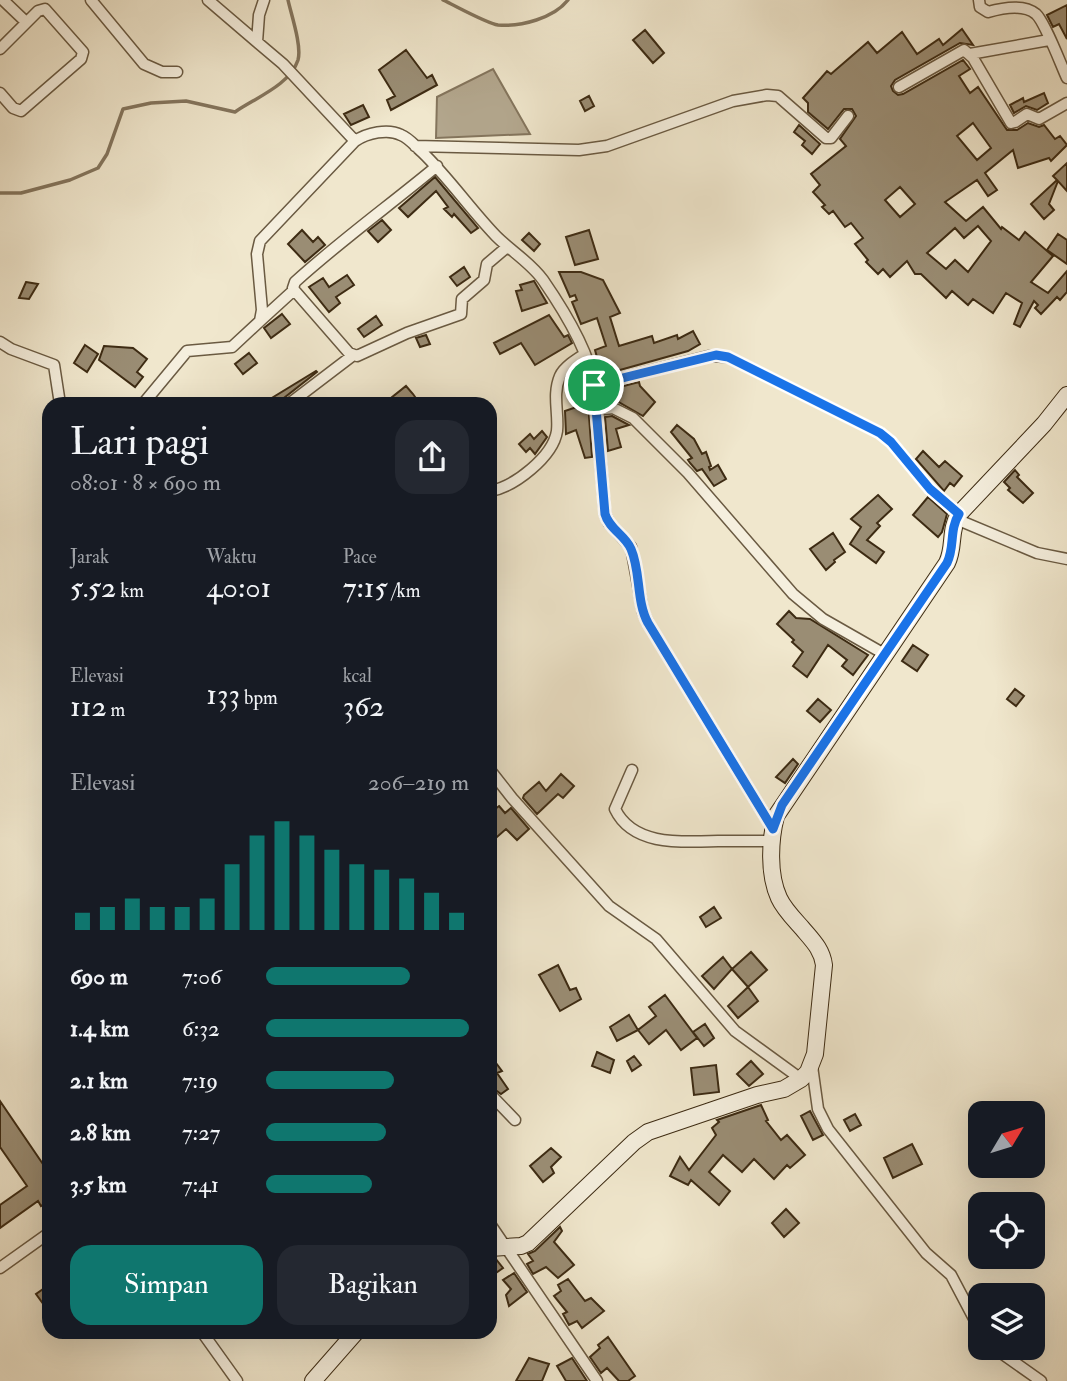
<!DOCTYPE html>
<html lang="id">
<head>
<meta charset="utf-8">
<style>
	:root { --surface:#171b24; --page:#242831; --text:#f1f3f6; --muted:#9ea1a6; --accent:#0f766e }
	body { margin:0; font-family:"IM FELL Double Pica",serif; background:var(--page); color:var(--text); height:100vh; display:flex; flex-direction:column; font-size:26px; white-space:nowrap }
	* { box-sizing:border-box; margin:0 }
	p { font-size:23px; color:var(--muted) }
	.icon { flex:none; width:38px; height:38px; fill:none; stroke:currentColor; stroke-width:2; stroke-linecap:round; stroke-linejoin:round }
	.map { position:relative; flex:1; overflow:hidden }
	.side { position:absolute; left:42px; top:397px; width:455px; height:942px; display:flex; flex-direction:column; background:var(--surface); border-radius:21px; box-shadow:0 7px 28px #0002 }
	.side>* { flex:none }
	.needle { width:46px; rotate:52deg }
	.buttons { position:absolute; left:968px; top:1101px; display:grid; gap:14px }
	.buttons a { display:grid; place-items:center; width:77px; height:77px; border-radius:14px; background:var(--surface); box-shadow:0 7px 28px #0002; font-size:35px }
	.pin { position:absolute; display:grid; place-items:center; width:60px; height:60px; color:#fff; margin:-30px; border:4px solid #fff; border-radius:50%; box-shadow:0 2px 7px #0007 }
	.round { display:grid; place-items:center; flex:none; width:74px; height:74px; border-radius:21px; background:var(--page) }
	.head { display:flex; align-items:center; justify-content:space-between; height:119px; padding:0 28px }
	h1 { font-size:38px; font-weight:600; line-height:52px }
	.metrics { display:grid; grid-template-columns:repeat(3,1fr); gap:10px; height:119px; padding:7px 28px }
	.metrics div { display:grid; align-content:center }
	.metrics b { font-size:30px; font-weight:600 }
	.metrics small { font-size:19px; font-weight:400 }
	.metrics p { font-size:19px }
	.chart { height:196px; padding:14px 28px }
	.chart p { display:flex; justify-content:space-between }
	.chart svg { width:100%; height:126px; margin-top:7px; stroke:var(--accent); stroke-width:6 }
	.button { display:flex; gap:14px; margin-top:auto; padding:14px 28px }
	.button a { flex:1; height:80px; border-radius:21px; background:var(--accent); color:#fff; font-size:28px; font-weight:600; line-height:80px; text-align:center }
	.button a+a { background:var(--page); color:var(--text) }
	ul { padding:0 28px; list-style:none; font-size:23px }
	li { display:grid; grid-template-columns:112px 84px 1fr; align-items:center; height:52px }
	li i { height:18px; border-radius:9px; background:var(--accent) }
	.map>svg:first-child { display:block }
</style>
</head>
<body>
<div class="map">
<svg width="1067" height="1381" viewBox="0 0 1067 1381">
	<rect width="100%" height="100%" fill="#f0e7cd"/>
	<filter id="stains"><feTurbulence type="fractalNoise" baseFrequency=".00286" numOctaves="4"/><feColorMatrix values="0 0 0 0 .2 0 0 0 0 .09 0 0 0 0 .02 0 0 0 .5 -.17"/></filter>
	<radialGradient id="worn" r=".72"><stop offset=".6" stop-color="#630" stop-opacity="0"/><stop offset="1" stop-color="#630" stop-opacity=".3"/></radialGradient>
	<!-- water -->
	<path fill="#b3a78e" stroke="#84755d" stroke-width="2" d="M493,69L530,134L436,138L437,97Z"/>
	<g fill="none" stroke-linecap="round" stroke-linejoin="round">
		<!-- stream -->
		<path stroke="#84755d" stroke-width="3.5" d="M443,0C456,6 486,23 498,25C521,27 554,18 568,0
			M0,193H21L70,180L98,168L107,154L123,109L151,103L186,101L235,112C255,98 290,85 298,60C302,46 291,14 288,0"/>
	</g>
	<!-- building -->
	<path fill="#9a8d74" stroke="#3d2b13" stroke-width="2" fill-rule="evenodd" d="M1067,5V39L1059,24L1053,27L1047,15Z
		M962,29L973,45L960,43L895,80L891,86L893,91L898,95L903,94L963,60L970,69L959,76L970,93L978,87L1007,130H1017L1028,123L1039,127L1044,125L1055,139L1060,136L1067,145L1051,161L1049,158L1018,168L1013,150L985,173L997,190L988,196L977,180L945,202L966,221L983,207L1001,229L1002,227L1019,240L1025,232L1053,256L1031,282L1048,293L1067,271V292L1060,300L1057,297L1041,314L1035,308L1038,305L1034,301L1020,327L1014,324L1022,303L1006,293L993,313L973,299L968,305L952,291L946,298L921,274H915L907,261L890,277L883,269L878,274L866,262L868,260L855,244L863,238L851,223L845,227L833,211L829,214L822,207L825,205L813,192L820,185L811,174L846,146L840,139L856,116L852,109H844L828,129L808,112V103L803,98L821,78L827,71L831,74L868,42L877,53L902,32L917,54L939,39L943,45ZM973,123L991,148L977,160L957,136ZM900,187L915,204L900,217L885,200ZM978,226L991,241L968,272L955,260L946,269L927,253L955,228L964,238Z
		M645,30L664,53L653,63L633,40Z
		M406,50L427,78L432,75L437,85L391,110L387,100L395,96L379,70Z
		M1044,93L1048,103L1037,110L1026,106L1014,113L1010,105L1023,98L1024,102Z
		M589,96L594,106L585,111L580,101Z
		M363,105L369,117L351,125L344,114Z
		M799,125L820,144L812,154L802,145L805,141L794,132Z
		M1067,163V191L1058,181L1049,204L1054,210L1044,219L1031,204L1057,180L1053,176Z
		M435,177L478,228L471,233L454,214L452,217L444,209L448,207L436,191L408,217L399,208Z
		M382,220L391,230L378,242L368,231Z
		M302,230L313,242L318,237L325,245L305,262L288,244Z
		M589,230L598,259L575,265L566,237Z
		M529,233L540,244L534,251L522,240Z
		M1058,234L1067,240V264L1047,250Z
		M464,267L470,277L457,286L450,277Z
		M559,272H581L603,280L620,313L610,317L619,346L652,336L654,343L677,335L678,339L693,331L700,344L688,351L602,375L595,350L606,346L597,318L581,324L572,302L577,300L575,295L570,297Z
		M347,275L354,285L336,297L340,303L329,312L309,287L323,278L329,287Z
		M534,281L547,303L522,311L516,291L522,290L520,285Z
		M26,282L38,284L29,299L19,298Z
		M282,314L290,324L271,338L264,328Z
		M549,315L564,337L568,335L572,343L535,365L521,343L500,354L494,343Z
		M376,316L382,325L364,337L358,329Z
		M426,335L430,344L420,347L416,338Z
		M85,345L98,354L87,372L74,363Z
		M104,346L133,348L147,359L137,372L143,377L135,387L99,360Z
		M249,353L257,363L243,374L235,364Z
		M316,371L317,372L284,398L281,404H262Z
		M639,382L640,386L655,402L643,416L617,401L612,389Z
		M406,386L413,394L420,404H396L391,398Z
		M588,403L592,457L585,458L576,430L566,434L565,411Z
		M612,416L629,425L616,429L621,447L608,451L605,417Z
		M677,425L694,439L702,454L706,452L711,466L709,467L710,470L718,465L726,479L714,486L702,469L697,471L690,463L688,460L692,458L671,432Z
		M542,431L547,437L535,454L530,448L526,452L519,444L530,434L534,439Z
		M923,451L939,467L945,461L962,476L954,486L950,483L944,491L916,459Z
		M1015,470L1019,475L1017,477L1033,493L1023,503L1008,490L1010,488L1004,482Z
		M878,495L892,509L877,523L880,526L867,540L884,552L876,563L850,544L861,527L851,519Z
		M928,497L947,514L942,532L938,537L913,515Z
		M833,533L845,552L834,560L835,562L826,570L810,549Z
		M789,611L796,618L810,619L868,655L853,675L842,666L847,660L828,645L807,677L793,666L803,652L792,642L794,640L777,624Z
		M913,645L928,655L917,671L902,661Z
		M1015,689L1024,696L1016,706L1007,699Z
		M818,699L831,710L820,722L807,711Z
		M793,759L798,764L785,783L776,777Z
		M561,774L574,786L563,798L558,794L537,814L523,798L524,795L539,782L546,791Z
		M499,806L505,813L511,808L529,829L517,840L506,829L490,843V813Z
		M714,907L721,918L706,927L700,917Z
		M751,952L767,970L748,987L732,969Z
		M723,957L732,969L714,989L702,976Z
		M558,965L570,990L576,988L581,999L560,1011L539,975Z
		M748,987L758,1001L738,1018L728,1006Z
		M665,995L697,1038L681,1050L666,1030L649,1044L638,1030L656,1016L649,1007Z
		M629,1015L638,1030L617,1041L610,1027Z
		M705,1024L714,1038L704,1046L693,1032Z
		M597,1052L614,1060L610,1073L592,1066Z
		M490,1055L502,1071L497,1073L508,1089L501,1094L490,1086Z
		M634,1056L641,1065L632,1071L627,1061Z
		M751,1061L763,1074L749,1086L737,1074Z
		M716,1065L719,1092L694,1095L691,1068Z
		M0,1101L49,1173V1201L41,1206L38,1201L0,1228V1205L27,1186L0,1147Z
		M761,1105L768,1120L766,1121L781,1140L787,1135L805,1155L790,1168L787,1165L774,1179L754,1159L742,1172L723,1155L709,1172L730,1191L719,1205L691,1180L688,1185L670,1176L680,1157L689,1170L716,1135L712,1128L719,1122L717,1120Z
		M810,1111L823,1135L813,1140L801,1116Z
		M855,1114L861,1125L850,1131L844,1120Z
		M912,1144L922,1164L893,1178L884,1158Z
		M551,1148L561,1157L551,1167L554,1173L543,1182L530,1166Z
		M786,1209L799,1223L784,1237L772,1223Z
		M560,1227L562,1231L554,1242L574,1265L558,1278L546,1267L533,1274L527,1264L533,1261L528,1254L535,1251Z
		M490,1258H495L503,1268L490,1277Z
		M514,1273L527,1292L509,1306L506,1295L511,1289L503,1280Z
		M568,1279L585,1301L591,1298L604,1311L582,1328L577,1321L569,1325L563,1314L567,1312L554,1296L561,1291L558,1285Z
		M49,1285V1312L36,1294Z
		M608,1337L635,1376L628,1381H619L607,1368L601,1373L590,1357L600,1348L598,1345Z
		M529,1358L549,1364L542,1381H516Z
		M572,1358L587,1381H566L557,1366Z"/>
	<g fill="none" stroke-linecap="round" stroke-linejoin="round">
		<!-- street casing -->
		<g stroke="#6a5a42" stroke-width="13">
			<path id="street" d="M3,0L26,22
				M91,0L144,64L162,72H177
				M208,0L257,42
				M264,0L259,15L257,42L283,64L355,141
				M979,0L980,7L988,12C1002,8 1024,4 1036,14C1045,22 1061,65 1067,78
				M0,49L38,11L45,9L83,52L81,59L21,111L13,108L0,93
				M970,54L1049,40
				M899,87L964,50L973,58L1011,123L1015,122L1027,114L1039,119L1067,103
				M415,146L579,150L607,146L733,101L767,95L778,96L826,138H831L848,116
				M437,166C390,205 340,241 295,282L293,288L295,291L349,353L357,356L407,333L461,314L462,299L484,280L487,264L507,247
				M260,321L294,290
				M0,342L11,349L54,365L60,404
				M594,385L709,356L728,357L880,433L891,442L930,489L959,514
				M143,404L187,351L232,347L260,321L262,310L257,254L260,241L355,141C367,133 388,128 401,135C409,138 415,146 422,152C449,178 470,209 496,236C511,251 531,263 543,280C563,309 589,350 594,385L605,514L609,523L631,547L643,612L648,623L773,829
				M289,404L352,356
				M596,410L613,408L633,418L688,473L793,594L823,619L886,655
				M490,491C514,487 553,457 557,431C559,413 552,395 560,376C564,367 577,359 585,354
				M956,519L1037,553L1067,559
				M490,770L512,798L609,906L656,939L735,1031L801,1079
				M632,770L615,809C633,847 684,842 718,841C736,841 754,841 772,841
				M812,1066L818,1109L828,1129L926,1253L951,1275L980,1330
				M490,1094L515,1120
				M490,1224L597,1381
				M0,1268L49,1233
				M202,1332L237,1381
				M994,1348L1041,1381"/>
		</g>
		<!-- secondary casing -->
		<g stroke="#3d2b13" stroke-width="18">
			<path id="secondary" d="M490,1248L521,1246L528,1243L634,1142L648,1132L757,1095L784,1089L801,1079L808,1072L815,1054L824,965C822,949 812,940 802,928C794,919 784,909 779,898C768,874 770,840 776,816L947,563C955,547 949,530 959,514L1044,424L1067,395
				M313,1381L356,1332"/>
		</g>
		<!-- street -->
		<use href="#street" stroke="#f5efde" stroke-width="10"/>
		<!-- secondary -->
		<use href="#secondary" stroke="#f5efde" stroke-width="16"/>
	</g>
	<g fill="none" stroke-linecap="round" stroke-linejoin="round">
		<!-- route casing -->
		<g stroke="#fff" stroke-width="14">
			<path id="route" d="M716,355L728,357L880,433L891,442L930,489L959,514C949,530 955,547 947,563L782,805L773,829L648,623C636,601 641,572 631,549C625,535 609,529 605,514L594,385Z"/>
		</g>
		<!-- route -->
		<use href="#route" stroke="#1a73e8" stroke-width="9"/>
	</g>
	<rect width="100%" height="100%" filter="url(#stains)"/>
	<rect width="100%" height="100%" fill="url(#worn)"/>
</svg>
<div class="buttons">
<a><svg class="needle" viewBox="-14 -14 28 28"><path d="M0-13l5 13h-10z" fill="#e53935"/><path d="M0 13l5-13h-10z" fill="#9ea1a6"/></svg></a>
<a><svg class="icon" aria-label="locate" viewBox="0 0 24 24"><circle cx="12" cy="12" r="6"/><path d="M12 2v4M12 18v4M2 12h4M18 12h4"/></svg></a>
<a><svg class="icon" aria-label="layers" viewBox="0 0 24 24"><path d="M12 4l9 5-9 5-9-5zM3 14l9 5 9-5"/></svg></a>
</div>
<div class="pin" style="left:594px;top:385px;background:#1e9e55"><svg class="icon" aria-label="arrive" viewBox="0 0 24 24"><path d="M6 21V4h12l-3 4 3 4H6"/></svg></div>
<section class="side">
<div class="head"><div><h1>Lari pagi</h1><p>08:01 · 8 × 690 m</p></div><a class="round"><svg class="icon" aria-label="share" viewBox="0 0 24 24"><path d="M12 15V3M7 8l5-5 5 5M5 13v7h14v-7"/></svg></a></div>
<div class="metrics">
<div><p>Jarak</p><b>5.52<small> km</small></b></div>
<div><p>Waktu</p><b>40:01</b></div>
<div><p>Pace</p><b>7:15<small> /km</small></b></div>
</div>
<div class="metrics">
<div><p>Elevasi</p><b>112<small> m</small></b></div>
<div><b>133<small> bpm</small></b></div>
<div><p>kcal</p><b>362</b></div>
</div>
<div class="chart"><p><span>Elevasi</span>206–219 m</p>
<svg viewBox="0 0 160 44" preserveAspectRatio="none"><path d="M5 44V38M15 44V36M25 44V33M35 44V36M45 44V36M55 44V33M65 44V21M75 44V11M85 44V6M95 44V11M105 44V16M115 44V21M125 44V23M135 44V26M145 44V31M155 44V38"/></svg>
</div>
<ul>
<li><b>690 m</b>7:06<i style="width:71%"></i></li>
<li><b>1.4 km</b>6:32<i style="width:100%"></i></li>
<li><b>2.1 km</b>7:19<i style="width:63%"></i></li>
<li><b>2.8 km</b>7:27<i style="width:59%"></i></li>
<li><b>3.5 km</b>7:41<i style="width:52%"></i></li>
</ul>
<div class="button"><a>Simpan</a><a>Bagikan</a></div>
</section>
</div>
</body>
</html>
